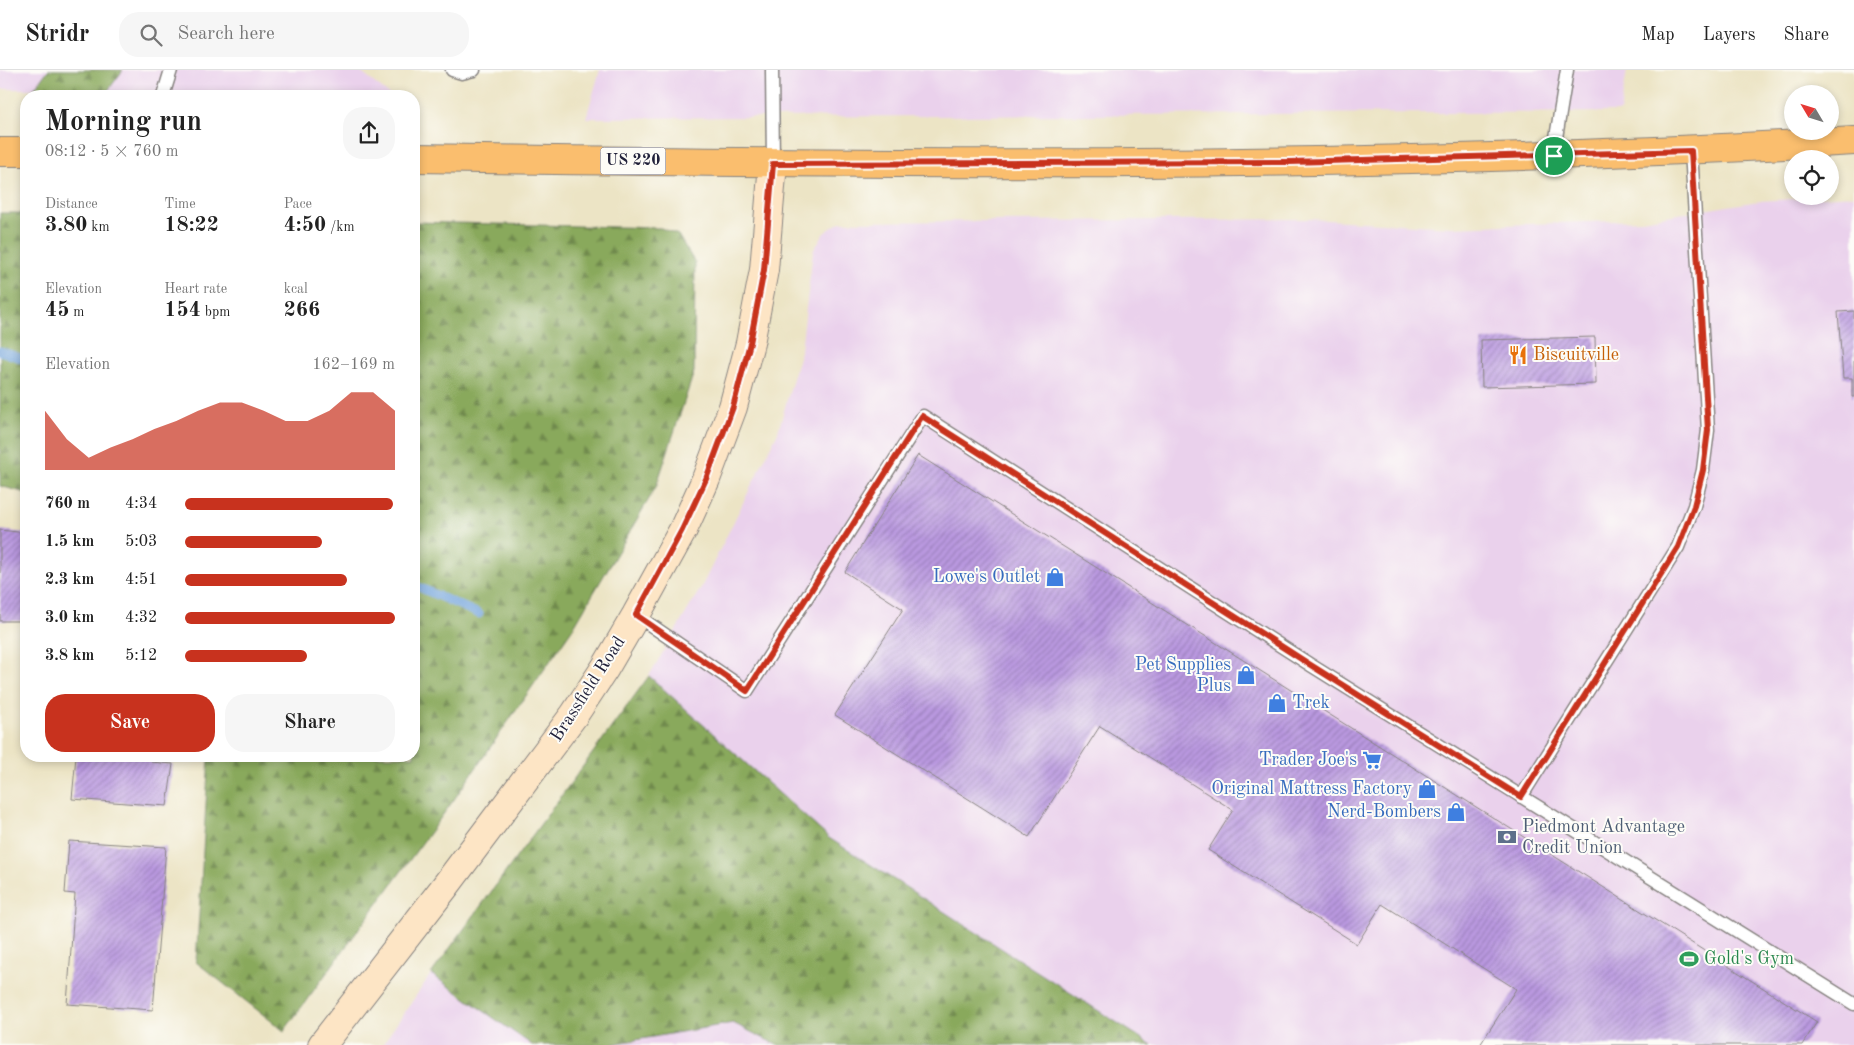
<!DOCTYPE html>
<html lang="en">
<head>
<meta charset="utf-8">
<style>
	:root { --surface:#fff; --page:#f6f6f6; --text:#222; --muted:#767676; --line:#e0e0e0; --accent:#c8321e }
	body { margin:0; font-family:"Old Standard TT",serif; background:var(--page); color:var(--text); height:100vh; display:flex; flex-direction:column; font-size:19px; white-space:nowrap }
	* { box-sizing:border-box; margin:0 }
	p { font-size:16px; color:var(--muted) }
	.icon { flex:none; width:28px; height:28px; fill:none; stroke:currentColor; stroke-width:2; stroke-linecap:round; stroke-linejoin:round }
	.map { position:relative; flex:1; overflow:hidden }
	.side { position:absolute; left:20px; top:20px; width:400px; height:672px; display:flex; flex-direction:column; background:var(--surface); border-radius:20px; box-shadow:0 2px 8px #0003 }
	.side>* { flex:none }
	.needle { width:32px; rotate:308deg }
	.buttons { position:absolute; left:1784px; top:15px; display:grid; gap:10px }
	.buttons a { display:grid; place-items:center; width:55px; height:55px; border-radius:50%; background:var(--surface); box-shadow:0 2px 8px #0003; font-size:25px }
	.pin { position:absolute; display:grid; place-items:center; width:42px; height:42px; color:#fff; margin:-21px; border:2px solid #fff; border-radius:50%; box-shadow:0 1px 5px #0007 }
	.round { display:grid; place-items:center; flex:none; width:52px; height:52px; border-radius:20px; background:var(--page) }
	.headline { display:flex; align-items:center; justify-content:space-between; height:85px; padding:0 25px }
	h1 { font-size:28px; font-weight:700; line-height:38px }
	.figures { display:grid; grid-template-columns:repeat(3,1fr); gap:8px; height:85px; padding:5px 25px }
	.figures div { display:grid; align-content:center }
	.figures b { font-size:21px; font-weight:700 }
	.figures small { font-size:14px; font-weight:400 }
	.figures p { font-size:14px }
	.chart { height:140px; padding:10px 25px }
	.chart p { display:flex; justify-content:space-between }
	.chart svg { width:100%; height:90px; margin-top:5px; fill:var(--accent); opacity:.7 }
	.cta { display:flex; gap:10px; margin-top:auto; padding:10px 25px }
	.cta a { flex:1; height:58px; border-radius:20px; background:var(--accent); color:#fff; font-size:20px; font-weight:700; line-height:58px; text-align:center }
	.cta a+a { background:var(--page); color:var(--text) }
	ul { padding:0 25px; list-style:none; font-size:16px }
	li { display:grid; grid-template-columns:80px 60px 1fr; align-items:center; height:38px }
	li i { height:12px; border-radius:6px; background:var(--accent) }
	header { display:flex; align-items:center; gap:30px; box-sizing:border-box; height:70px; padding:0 25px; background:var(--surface); border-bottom:1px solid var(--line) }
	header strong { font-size:24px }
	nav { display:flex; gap:28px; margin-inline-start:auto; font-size:18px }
	.search { width:350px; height:45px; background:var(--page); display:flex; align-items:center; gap:12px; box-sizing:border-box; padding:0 18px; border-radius:20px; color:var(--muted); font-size:19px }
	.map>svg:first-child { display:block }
</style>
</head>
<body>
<header>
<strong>Stridr</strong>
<div class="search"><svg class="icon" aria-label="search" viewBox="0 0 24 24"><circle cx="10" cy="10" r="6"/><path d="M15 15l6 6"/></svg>Search here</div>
<nav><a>Map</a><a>Layers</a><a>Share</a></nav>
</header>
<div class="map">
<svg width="1854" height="975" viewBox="0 0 1854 975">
	<defs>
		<pattern id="forest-firs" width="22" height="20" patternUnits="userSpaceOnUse" patternTransform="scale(1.25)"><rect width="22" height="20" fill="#89a95c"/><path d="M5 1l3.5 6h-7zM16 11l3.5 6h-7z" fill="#70894d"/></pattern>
		<pattern id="building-hatch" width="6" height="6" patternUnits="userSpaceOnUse" patternTransform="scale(1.25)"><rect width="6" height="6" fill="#ba99e0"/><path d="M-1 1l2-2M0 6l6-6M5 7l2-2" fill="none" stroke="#977cb7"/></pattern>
	</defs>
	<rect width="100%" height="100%" fill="#fdfcf7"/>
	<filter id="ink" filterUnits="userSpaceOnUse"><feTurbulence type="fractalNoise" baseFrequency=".02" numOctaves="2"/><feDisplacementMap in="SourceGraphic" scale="10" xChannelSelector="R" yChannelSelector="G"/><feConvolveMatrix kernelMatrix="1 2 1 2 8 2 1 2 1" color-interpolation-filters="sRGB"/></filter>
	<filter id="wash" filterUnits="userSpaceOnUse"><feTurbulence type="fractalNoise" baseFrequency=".0096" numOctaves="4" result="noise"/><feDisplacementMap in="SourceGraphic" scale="20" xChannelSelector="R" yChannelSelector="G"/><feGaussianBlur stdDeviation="1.12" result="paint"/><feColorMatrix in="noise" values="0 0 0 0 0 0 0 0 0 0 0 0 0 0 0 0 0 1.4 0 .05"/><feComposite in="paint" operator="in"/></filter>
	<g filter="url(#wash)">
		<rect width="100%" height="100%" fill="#ece4c5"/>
		<!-- built -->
		<path fill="#ead1ec" d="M0,0H48L34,19H0Z
			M123,0H358L391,26H104Z
			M600,0H1627L1620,42L586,48Z
			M1854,125V975H1152L829,768L649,606L702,516L778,362L801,280L813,181L824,163L840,152L1310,149L1451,157L1642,150L1759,131Z
			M431,904L532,975H382Z
			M733,953L777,975H607Z"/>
		<!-- forest -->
		<path fill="url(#forest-firs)" stroke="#56664c" d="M48,0H123L104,26H71L34,19Z
			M0,143H26V423L0,416Z
			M414,152L661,158L678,165L695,193L694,302L656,417L573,558L453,731L284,961L196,892L209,686H414Z
			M649,606L829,768L1152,975H777L733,953L607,975H532L431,904Z"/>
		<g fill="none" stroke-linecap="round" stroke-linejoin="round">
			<!-- stream -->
			<path stroke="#6fa2db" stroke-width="9" d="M0,281L26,290
				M414,515L479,544"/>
		</g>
		<g id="blocks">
			<!-- building -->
			<path fill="url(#building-hatch)" d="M1854,241V327H1852V308H1843L1838,242Z
				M1595,267L1596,314L1482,317L1481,270Z
				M918,385L1817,952L1802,975H1480L1516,919L1382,834L1357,874L1208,780L1233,740L1100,656L1029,767L835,645L903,539L845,502Z
				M0,460L26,463V551H0Z
				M76,686H152L151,692L173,694L167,736L72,729Z
				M69,771L166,777L153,940L67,934L75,824L65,823Z"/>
		</g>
	</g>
	<g filter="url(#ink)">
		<use href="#blocks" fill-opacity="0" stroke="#878380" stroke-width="1"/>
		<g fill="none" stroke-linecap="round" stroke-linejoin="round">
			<!-- lane casing -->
			<g stroke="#878380" stroke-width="15">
				<path id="lane" d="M452,0L462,3L474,0
					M772,0L773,93
					M163,26L171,0
					M1553,86L1567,0
					M636,545L747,621L923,346L1309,594L1854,934
					M1521,727L1678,477L1694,436L1703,400L1708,360L1691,81"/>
			</g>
			<!-- secondary casing -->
			<g stroke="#878380" stroke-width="30">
				<path id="secondary" d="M322,975L444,818L574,645L605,598L636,545L683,460L706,409L733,337L750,273L764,200L773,93"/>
			</g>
			<!-- primary casing -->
			<g stroke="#878380" stroke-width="30">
				<path id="primary" d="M0,82H26
					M414,88C894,95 1375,100 1854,71"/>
			</g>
			<!-- lane -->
			<use href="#lane" stroke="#fff" stroke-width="12"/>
			<!-- secondary -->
			<use href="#secondary" stroke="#fde5c5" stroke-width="28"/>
			<!-- primary -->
			<use href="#primary" stroke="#fabe6e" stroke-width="28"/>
		</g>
	</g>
	<g fill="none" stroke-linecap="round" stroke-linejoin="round" filter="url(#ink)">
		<!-- route casing -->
		<g stroke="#fff" stroke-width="10">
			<path id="route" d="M1691,81L1708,360L1703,400L1694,436L1678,477L1521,727L1309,594L922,346L747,621L636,545L682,460L706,409L733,337L750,273L764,200L773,94L1290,92Z"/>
		</g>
		<!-- route -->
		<use href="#route" stroke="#c8321e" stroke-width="6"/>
	</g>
	<!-- icons -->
	<defs>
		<g id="restaurant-bare" transform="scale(1.5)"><path d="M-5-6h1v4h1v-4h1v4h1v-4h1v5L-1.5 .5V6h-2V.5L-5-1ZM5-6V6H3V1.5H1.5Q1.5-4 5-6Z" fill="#e8710a" stroke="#fdfcf7" stroke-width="2.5" paint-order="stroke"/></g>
		<g id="shop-bare" transform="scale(1.5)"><path d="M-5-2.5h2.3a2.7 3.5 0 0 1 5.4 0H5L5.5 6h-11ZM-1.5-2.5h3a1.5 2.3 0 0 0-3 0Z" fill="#3f7fe0" stroke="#fdfcf7" stroke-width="2.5" paint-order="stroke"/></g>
		<g id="supermarket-bare" transform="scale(1.5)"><path d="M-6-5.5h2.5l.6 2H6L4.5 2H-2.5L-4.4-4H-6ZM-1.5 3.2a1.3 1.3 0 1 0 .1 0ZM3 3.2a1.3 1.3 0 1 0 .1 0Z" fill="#3f7fe0" stroke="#fdfcf7" stroke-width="2.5" paint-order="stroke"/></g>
		<g id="bank-bare" transform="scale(1.5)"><path d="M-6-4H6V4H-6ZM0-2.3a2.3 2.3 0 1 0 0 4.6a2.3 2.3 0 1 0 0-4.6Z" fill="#5c6f8a" stroke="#fdfcf7" stroke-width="2.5" paint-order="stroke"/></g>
		<g id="stadium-bare" transform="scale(1.5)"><path d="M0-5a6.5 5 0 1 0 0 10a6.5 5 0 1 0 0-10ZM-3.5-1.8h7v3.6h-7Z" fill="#2e9e5b" stroke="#fdfcf7" stroke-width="2.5" paint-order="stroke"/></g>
	</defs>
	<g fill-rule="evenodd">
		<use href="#restaurant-bare" x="1518" y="285"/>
		<use href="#shop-bare" x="1055" y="507"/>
		<use href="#shop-bare" x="1246" y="605"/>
		<use href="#shop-bare" x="1277" y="633"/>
		<use href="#supermarket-bare" x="1372" y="690"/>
		<use href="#shop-bare" x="1427" y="719"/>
		<use href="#shop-bare" x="1456" y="742"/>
		<use href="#bank-bare" x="1507" y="767"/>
		<use href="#stadium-bare" x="1689" y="889"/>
	</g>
	<g text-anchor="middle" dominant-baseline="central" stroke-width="4" stroke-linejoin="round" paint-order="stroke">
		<!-- shield labels -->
		<rect fill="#fdfcf7" stroke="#646373" stroke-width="1" x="600.5" y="77.5" width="65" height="27" rx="4"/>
		<g font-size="16" font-weight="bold" fill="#22223b">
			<text x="633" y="91">US 220</text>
		</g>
		<!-- food labels -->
		<g font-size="18" fill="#c56008" stroke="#fdfcf7" text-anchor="start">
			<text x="1533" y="285">Biscuitville</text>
		</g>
		<!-- shop labels -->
		<g font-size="18" fill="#366cbe" stroke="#fdfcf7" text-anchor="end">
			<text x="1040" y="507">Lowe's Outlet</text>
			<text x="1231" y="595">Pet Supplies<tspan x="1231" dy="21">Plus</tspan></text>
			<text x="1292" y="633" text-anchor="start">Trek</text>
			<text x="1357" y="690">Trader Joe's</text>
			<text x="1412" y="719">Original Mattress Factory</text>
			<text x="1441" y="742">Nerd-Bombers</text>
		</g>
		<!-- street labels -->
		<g font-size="18" fill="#22223b" stroke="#fdfcf7">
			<text transform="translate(588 619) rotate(-57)">Brassfield Road</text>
		</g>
		<!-- service labels -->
		<g font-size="18" fill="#4e5e75" stroke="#fdfcf7" text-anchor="start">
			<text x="1522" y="757">Piedmont Advantage<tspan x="1522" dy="21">Credit Union</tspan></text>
		</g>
		<!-- leisure labels -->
		<g font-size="18" fill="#27864d" stroke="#fdfcf7" text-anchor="start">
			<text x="1704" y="889">Gold's Gym</text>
		</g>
	</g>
</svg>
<div class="buttons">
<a><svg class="needle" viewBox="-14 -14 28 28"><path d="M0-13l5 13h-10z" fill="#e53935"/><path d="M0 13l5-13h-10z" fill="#767676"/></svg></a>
<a><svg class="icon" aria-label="locate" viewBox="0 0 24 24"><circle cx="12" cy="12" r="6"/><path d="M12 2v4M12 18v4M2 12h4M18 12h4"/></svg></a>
</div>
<div class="pin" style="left:1554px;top:86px;background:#1e9e55"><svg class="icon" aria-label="arrive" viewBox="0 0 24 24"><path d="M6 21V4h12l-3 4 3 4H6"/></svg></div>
<section class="side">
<div class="headline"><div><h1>Morning run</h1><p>08:12 · 5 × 760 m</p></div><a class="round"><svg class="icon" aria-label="share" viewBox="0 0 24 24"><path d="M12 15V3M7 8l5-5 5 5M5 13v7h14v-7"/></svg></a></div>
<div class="figures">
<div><p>Distance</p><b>3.80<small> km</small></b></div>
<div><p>Time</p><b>18:22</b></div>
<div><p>Pace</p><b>4:50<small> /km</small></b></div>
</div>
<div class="figures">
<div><p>Elevation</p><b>45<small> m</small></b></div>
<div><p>Heart rate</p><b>154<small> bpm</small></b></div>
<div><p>kcal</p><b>266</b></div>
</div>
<div class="chart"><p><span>Elevation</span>162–169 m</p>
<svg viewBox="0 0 160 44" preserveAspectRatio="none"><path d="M0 44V15L10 29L20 38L30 33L40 29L50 24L60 20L70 15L80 11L90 11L100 15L110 20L120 20L130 15L140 6L150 6L160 15V44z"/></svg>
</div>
<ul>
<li><b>760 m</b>4:34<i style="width:99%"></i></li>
<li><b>1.5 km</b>5:03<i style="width:65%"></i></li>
<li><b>2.3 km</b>4:51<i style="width:77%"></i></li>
<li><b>3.0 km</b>4:32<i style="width:100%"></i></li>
<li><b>3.8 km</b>5:12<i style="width:58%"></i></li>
</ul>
<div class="cta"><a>Save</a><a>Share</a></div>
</section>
</div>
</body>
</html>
